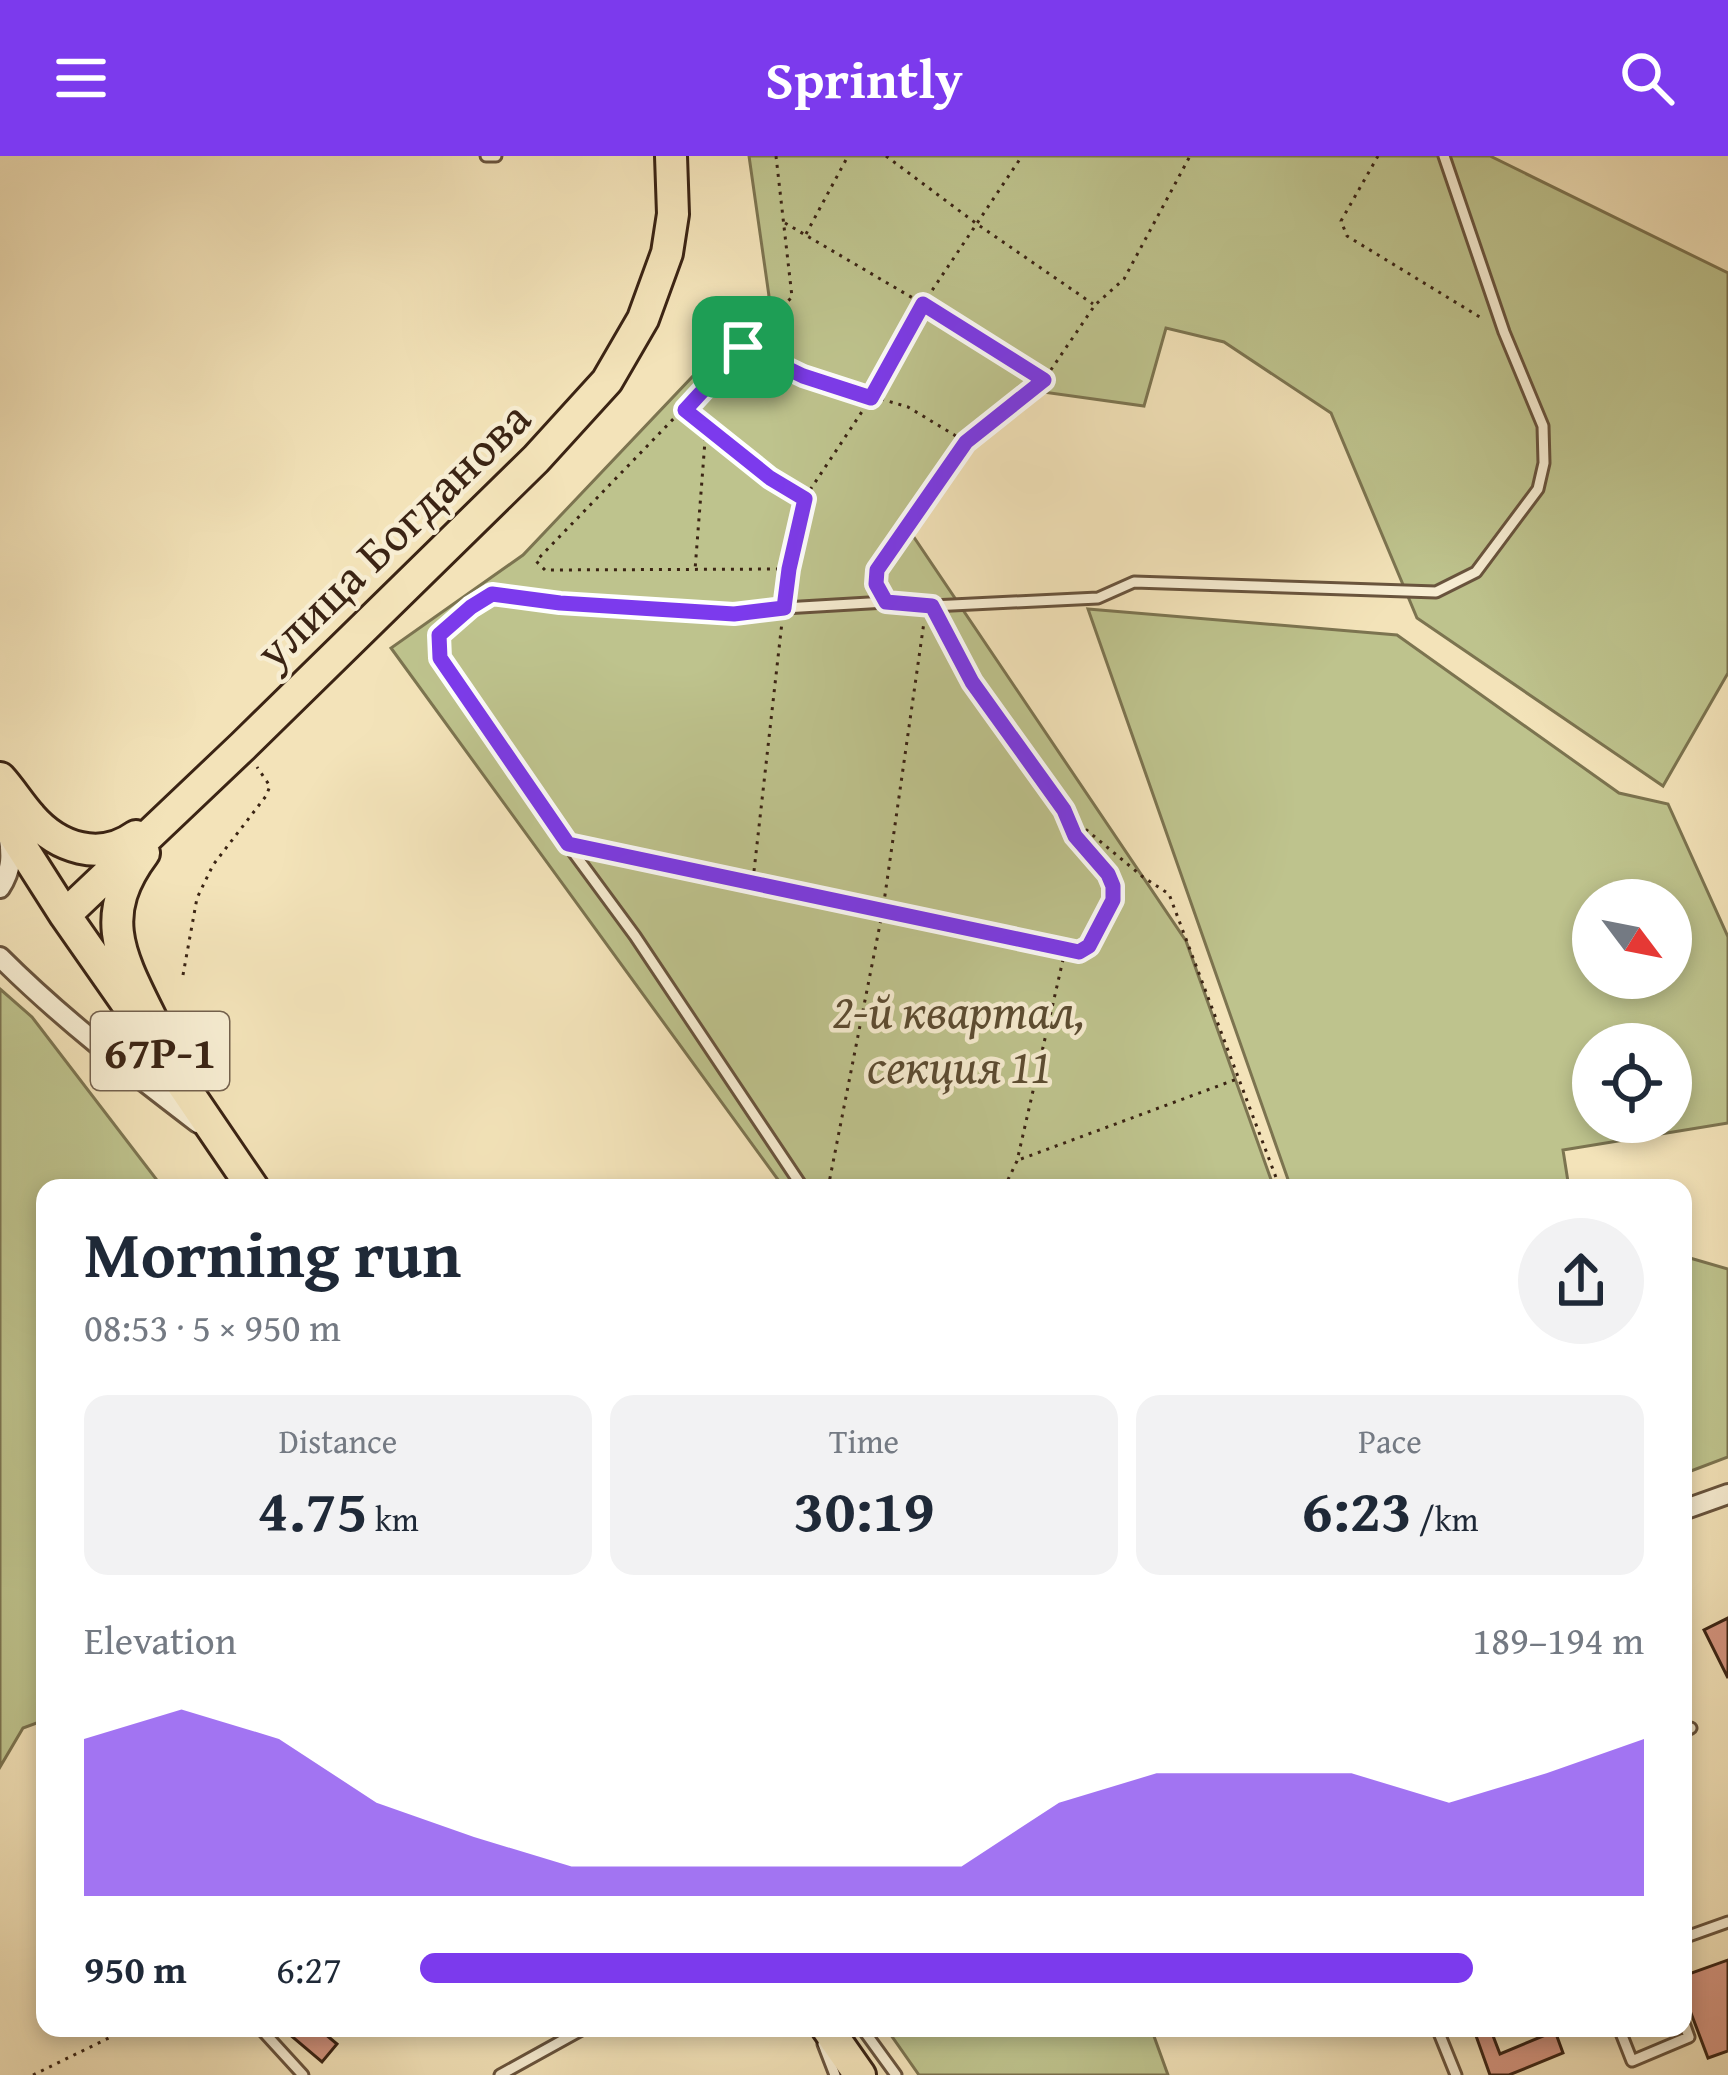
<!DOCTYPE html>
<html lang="en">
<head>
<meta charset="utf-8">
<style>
	:root { --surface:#fff; --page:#f2f2f3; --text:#1f2937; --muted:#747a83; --accent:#7c3aed }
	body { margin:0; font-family:"Gentium Book Plus",serif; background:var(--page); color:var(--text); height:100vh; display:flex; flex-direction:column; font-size:45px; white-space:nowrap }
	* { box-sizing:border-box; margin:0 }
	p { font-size:39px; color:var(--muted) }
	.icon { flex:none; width:66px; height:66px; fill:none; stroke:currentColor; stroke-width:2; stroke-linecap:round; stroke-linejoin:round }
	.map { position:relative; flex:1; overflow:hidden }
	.side { position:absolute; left:36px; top:1023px; width:1656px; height:858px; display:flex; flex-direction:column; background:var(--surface); border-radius:24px; box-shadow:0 6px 18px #0003 }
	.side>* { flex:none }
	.needle { width:78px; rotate:122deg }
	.fabs { position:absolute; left:1572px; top:723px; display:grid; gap:24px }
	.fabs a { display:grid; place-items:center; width:120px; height:120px; border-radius:50%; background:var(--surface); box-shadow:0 6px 18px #0003; font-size:60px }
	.pin { position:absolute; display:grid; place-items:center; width:102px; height:102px; color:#fff; margin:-51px; border-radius:24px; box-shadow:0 6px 18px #0006 }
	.round { display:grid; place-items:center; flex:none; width:126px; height:126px; border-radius:63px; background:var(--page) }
	.overview { display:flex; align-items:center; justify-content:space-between; height:204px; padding:0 48px }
	h1 { font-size:66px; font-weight:800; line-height:90px }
	.stats { display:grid; grid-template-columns:repeat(3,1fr); gap:18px; height:204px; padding:12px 48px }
	.stats div { display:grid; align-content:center; border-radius:24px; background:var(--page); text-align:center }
	.stats b { font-size:60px; font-weight:800 }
	.stats small { font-size:33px; font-weight:400 }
	.stats p { font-size:33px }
	.chart { height:336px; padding:24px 48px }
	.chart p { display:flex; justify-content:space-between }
	.chart svg { width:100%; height:216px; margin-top:12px; fill:var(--accent); opacity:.7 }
	ul { padding:0 48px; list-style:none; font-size:39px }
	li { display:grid; grid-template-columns:192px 144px 1fr; align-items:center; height:90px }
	li i { height:30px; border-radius:15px; background:var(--accent) }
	header { display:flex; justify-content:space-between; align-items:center; height:156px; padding:0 48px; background:var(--accent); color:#fff; font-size:54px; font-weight:800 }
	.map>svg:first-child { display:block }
</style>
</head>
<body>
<header><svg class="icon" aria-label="menu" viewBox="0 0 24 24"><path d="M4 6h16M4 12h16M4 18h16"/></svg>Sprintly<svg class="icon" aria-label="search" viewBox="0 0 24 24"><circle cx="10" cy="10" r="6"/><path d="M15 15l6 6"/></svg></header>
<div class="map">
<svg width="1728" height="1919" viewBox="0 0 1728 1919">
	<rect width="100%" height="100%" fill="#f3e3b9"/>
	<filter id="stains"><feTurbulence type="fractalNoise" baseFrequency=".00167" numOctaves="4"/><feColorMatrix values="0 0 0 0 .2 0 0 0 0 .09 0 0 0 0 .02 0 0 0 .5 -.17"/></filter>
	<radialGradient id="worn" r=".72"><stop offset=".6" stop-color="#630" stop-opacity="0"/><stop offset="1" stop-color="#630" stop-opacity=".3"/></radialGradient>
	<!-- green -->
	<path fill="#bec38d" stroke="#7c7450" stroke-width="3" fill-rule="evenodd" d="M749,0H1490L1728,117V517L1663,630L1417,462L1331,257L1224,186L1166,172L1144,250L1022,233L962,281L901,362L1186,785L1274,1032H784L391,492L523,399L769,140Z
		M1088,453L1397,479L1619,637L1668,648L1728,781V967L1563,994L1569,1032H1291ZM1593,744H1671V822H1593ZM1593,888H1671V966H1593Z
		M0,833L32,861L163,1032H45V1564L23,1572L0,1611Z
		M1683,1100L1728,1113V1301L1683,1318Z
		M886,1872H1151L1168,1919H919Z"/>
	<!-- building -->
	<path fill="#d59580" stroke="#3b2414" stroke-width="3" d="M1728,1462V1522L1704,1474Z
		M1728,1804V1895L1708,1902L1683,1836V1820Z
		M282,1872H318L337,1888L322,1906Z
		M1490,1872L1500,1898L1555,1875L1563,1897L1509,1919H1490L1475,1877Z"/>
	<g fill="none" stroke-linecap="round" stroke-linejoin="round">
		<!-- lane casing -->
		<g stroke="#69543d" stroke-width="15">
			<path id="lane" d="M486,0H496
				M803,1032L635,780L568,689L440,502L438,479L471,451L492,438L560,447L734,458L784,452L886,446L932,450L1098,442L1134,426L1436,436L1476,416L1538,333L1544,307L1543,270L1504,176L1444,0
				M1683,1576L1691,1572
				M1683,1782L1728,1766
				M260,1872L303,1919
				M862,1872L896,1919
				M1437,1872L1456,1919
				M1619,1872L1632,1905L1689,1881L1683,1864
				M823,1888L835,1919
				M500,1919L585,1872"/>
		</g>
		<!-- street casing -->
		<g stroke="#69543d" stroke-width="24">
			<path id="street" d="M0,732C12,714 12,699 8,678
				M0,801C61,862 130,915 198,967
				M1683,1354L1728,1338"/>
		</g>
		<!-- primary casing -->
		<g stroke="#3b2414" stroke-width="36">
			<path id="primary" d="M0,622C11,634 20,649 31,661C58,692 100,706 136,680
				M0,657L65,759L130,852
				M144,697C99,757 118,796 148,856C161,882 173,907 186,933
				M65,759L243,590L536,303L607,225L643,163L667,97L673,58L671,0
				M174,916L253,1032
				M827,1872L860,1919"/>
		</g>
		<!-- path -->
		<path stroke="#3b2414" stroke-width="3" stroke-dasharray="3 6" stroke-linecap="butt" d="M776,0L792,141L743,191L803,220L908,251L966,286L1044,224
			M886,0L977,68L1093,148
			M1378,0L1341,65L1347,80L1483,163
			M785,67L923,148L1044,224L1095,149L1124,123L1190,0
			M806,78L848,0
			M742,192L536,405L545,414L785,413
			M686,255L706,272L695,414
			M708,273L770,323L802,341
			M877,430V414L965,288
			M786,438L804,343L871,242L923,148L1022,0
			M1065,656L1143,721L1169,738L1280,1032
			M591,693L1066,794L1079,795L1089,790L1113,744V730L1108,719L1075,680L1064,654L972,526L938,463
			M753,724L782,466
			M183,819L197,742L213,709L266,640L270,630L257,611
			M1021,1003L1237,923
			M828,1032L883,753L924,466
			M1004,1032L1017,1005L1065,795
			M33,1919L117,1878L123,1872"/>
		<!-- lane -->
		<use href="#lane" stroke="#f7edd2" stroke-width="9"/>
		<!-- street -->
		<use href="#street" stroke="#f7edd2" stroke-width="18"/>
		<!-- primary -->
		<use href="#primary" stroke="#f3e3b9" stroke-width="30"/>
	</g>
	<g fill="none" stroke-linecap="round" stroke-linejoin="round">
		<!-- route casing -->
		<g stroke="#fff" stroke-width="24">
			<path id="route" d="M923,148L1044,224L966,286L877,414L876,428L886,446L932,450L972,526L1064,654L1075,680L1108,718L1113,730V744L1089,790L1079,796L568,688L440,502L439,479L471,451L492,438L560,447L734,458L784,452L789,413L805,343L770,322L685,254L743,191L803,220L871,242Z"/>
		</g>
		<!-- route -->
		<use href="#route" stroke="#7c3aed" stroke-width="15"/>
	</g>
	<g text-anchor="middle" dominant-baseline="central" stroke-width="9" stroke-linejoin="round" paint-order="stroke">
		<!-- shield labels -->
		<rect fill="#f7edd2" stroke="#73604d" stroke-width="3" x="91" y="856" width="138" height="78" rx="9"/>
		<g font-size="45" font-weight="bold" fill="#3b2414">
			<text x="160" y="895">67Р-1</text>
		</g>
		<!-- street labels -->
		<g font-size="48" fill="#3b2414" stroke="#f7edd2">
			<text transform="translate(392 378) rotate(-44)">улица Богданова</text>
		</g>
		<!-- park labels -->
		<g font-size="48" font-style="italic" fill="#5c4c32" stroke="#f7edd2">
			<text x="959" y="854">2-й квартал,<tspan x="959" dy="55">секция 11</tspan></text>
		</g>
	</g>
	<rect width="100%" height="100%" filter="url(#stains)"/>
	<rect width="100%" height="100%" fill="url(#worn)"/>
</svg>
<div class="fabs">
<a><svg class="needle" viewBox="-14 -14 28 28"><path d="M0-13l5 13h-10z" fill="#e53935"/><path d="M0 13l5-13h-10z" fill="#747a83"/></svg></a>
<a><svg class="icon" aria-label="locate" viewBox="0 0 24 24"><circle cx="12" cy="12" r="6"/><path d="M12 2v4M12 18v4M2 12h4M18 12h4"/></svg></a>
</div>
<div class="pin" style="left:743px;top:191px;background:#1e9e55"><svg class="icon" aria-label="arrive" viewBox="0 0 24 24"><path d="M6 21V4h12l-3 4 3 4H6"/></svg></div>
<section class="side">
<div class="overview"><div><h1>Morning run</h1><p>08:53 · 5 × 950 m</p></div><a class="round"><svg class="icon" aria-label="share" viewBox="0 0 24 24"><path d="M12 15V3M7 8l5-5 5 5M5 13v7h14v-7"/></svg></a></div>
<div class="stats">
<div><p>Distance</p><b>4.75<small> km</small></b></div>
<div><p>Time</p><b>30:19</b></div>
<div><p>Pace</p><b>6:23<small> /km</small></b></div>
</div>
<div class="chart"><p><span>Elevation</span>189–194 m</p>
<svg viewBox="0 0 160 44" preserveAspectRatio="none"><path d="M0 44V12L10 6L20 12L30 25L40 32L50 38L60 38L70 38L80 38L90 38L100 25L110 19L120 19L130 19L140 25L150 19L160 12V44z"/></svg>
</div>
<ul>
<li><b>950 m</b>6:27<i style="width:86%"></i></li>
</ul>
</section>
</div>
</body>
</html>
